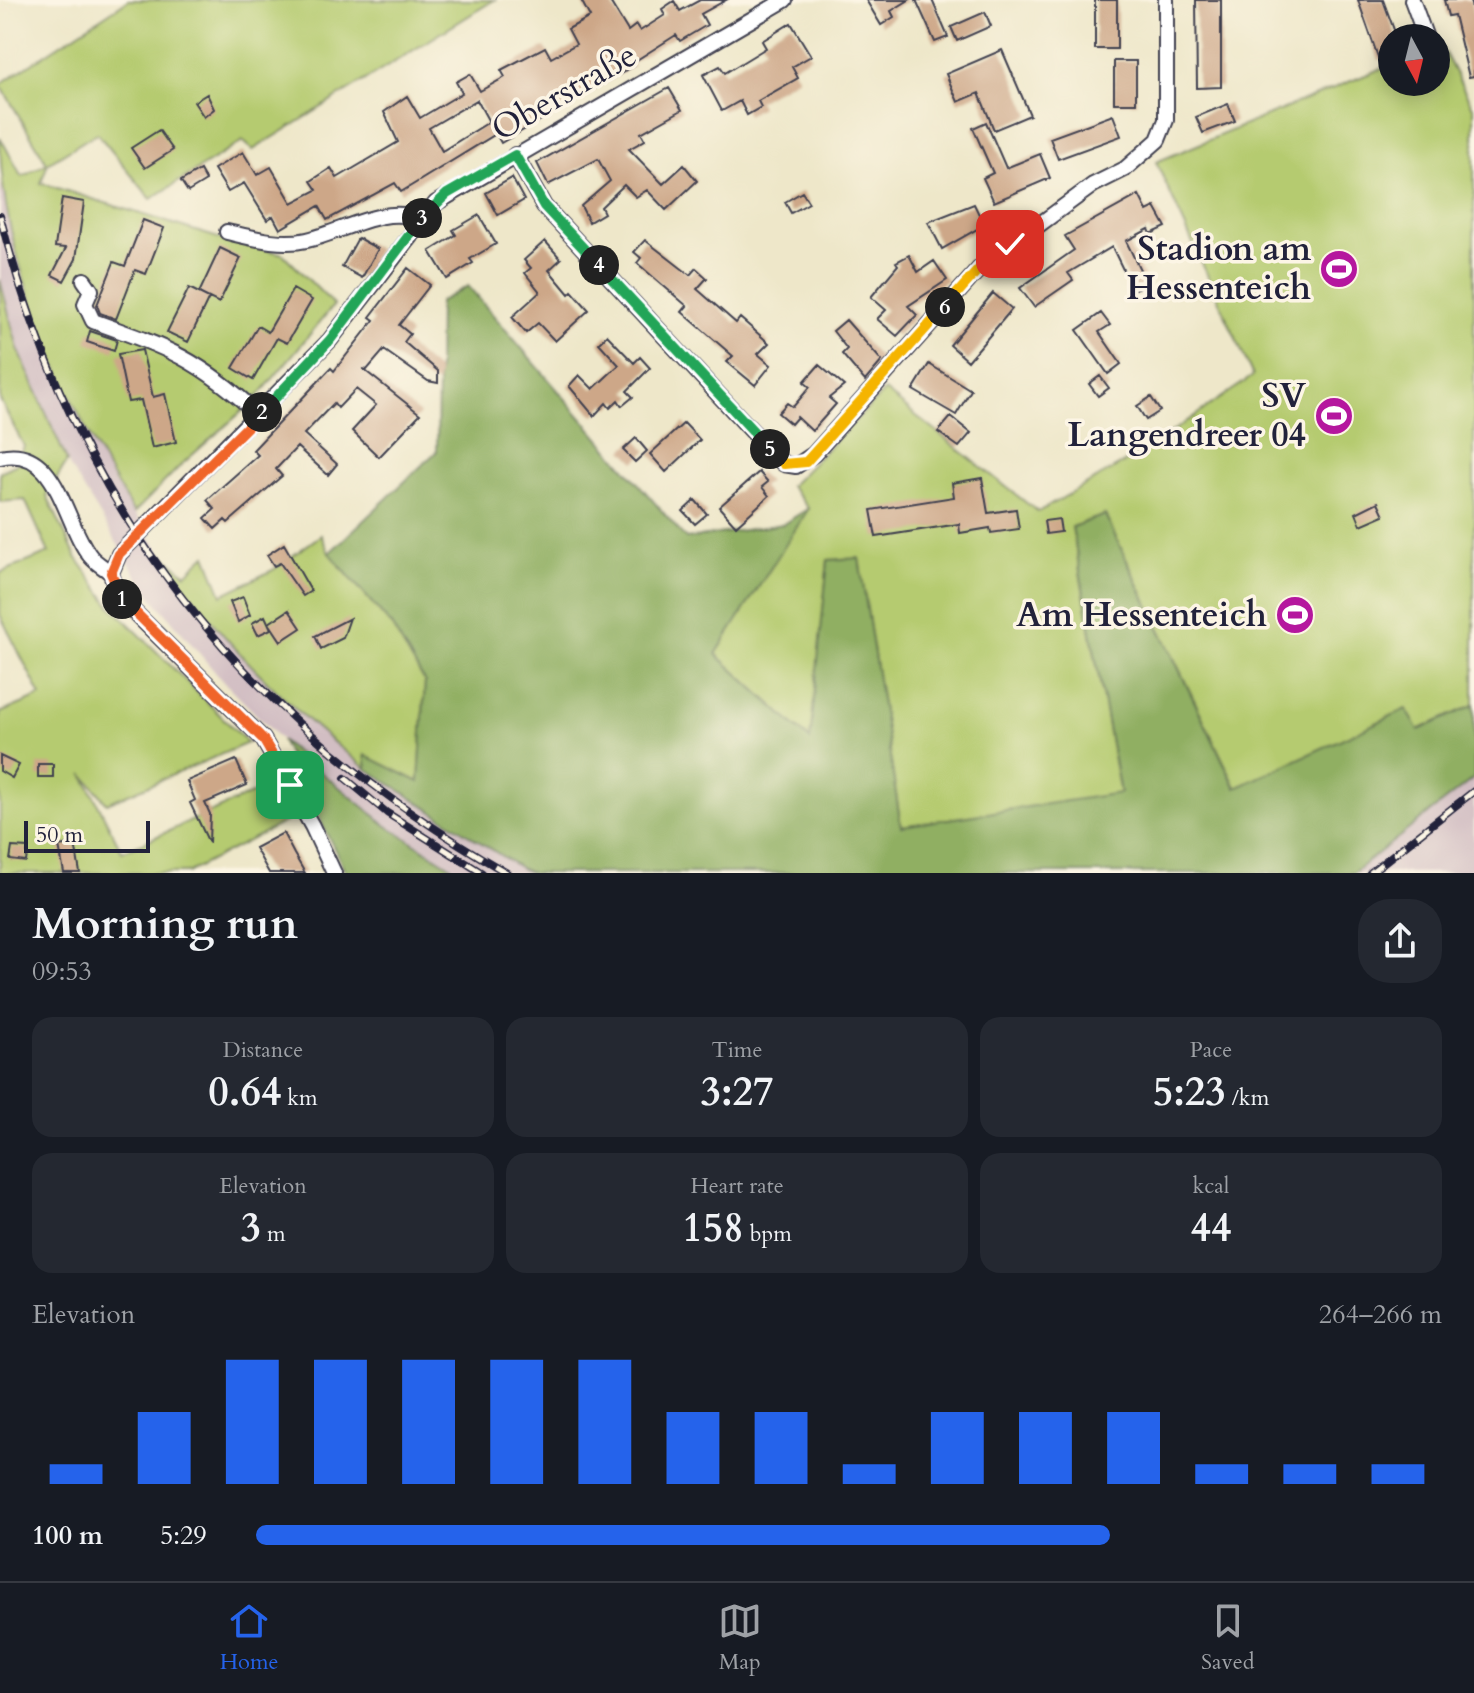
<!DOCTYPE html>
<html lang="en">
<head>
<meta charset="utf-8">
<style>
	:root { --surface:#171b24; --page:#242831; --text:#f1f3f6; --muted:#9ea1a6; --line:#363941; --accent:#2563eb }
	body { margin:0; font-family:Cardo,serif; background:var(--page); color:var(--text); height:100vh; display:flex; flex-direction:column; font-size:30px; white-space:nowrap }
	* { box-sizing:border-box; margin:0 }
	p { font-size:26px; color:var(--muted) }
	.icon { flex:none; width:44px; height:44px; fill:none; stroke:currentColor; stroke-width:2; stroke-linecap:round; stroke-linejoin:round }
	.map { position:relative; height:873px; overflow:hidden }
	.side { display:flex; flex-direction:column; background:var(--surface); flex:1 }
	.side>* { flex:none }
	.needle { width:52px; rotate:173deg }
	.controls { position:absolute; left:1378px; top:24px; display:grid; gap:16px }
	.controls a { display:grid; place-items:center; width:72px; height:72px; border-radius:50%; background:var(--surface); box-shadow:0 4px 20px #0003; font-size:40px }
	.scale { position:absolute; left:24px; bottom:20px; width:126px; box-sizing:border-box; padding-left:8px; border:4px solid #22223b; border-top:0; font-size:22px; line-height:28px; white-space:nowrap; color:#22223b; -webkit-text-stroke:6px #fcf5e5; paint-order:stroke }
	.pin { position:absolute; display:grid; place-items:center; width:68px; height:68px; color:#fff; margin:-34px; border-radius:16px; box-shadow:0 4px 12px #0006 }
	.km { position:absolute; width:40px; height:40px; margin:-20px; border-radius:50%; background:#222; color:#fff; font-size:22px; line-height:40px; text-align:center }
	.round { display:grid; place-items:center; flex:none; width:84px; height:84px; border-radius:32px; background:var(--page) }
	.head { display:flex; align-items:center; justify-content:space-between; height:136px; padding:0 32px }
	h1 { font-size:44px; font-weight:700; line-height:60px }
	.stats { display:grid; grid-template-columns:repeat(3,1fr); gap:12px; height:136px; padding:8px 32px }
	.stats div { display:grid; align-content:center; border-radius:20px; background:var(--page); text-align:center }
	.stats b { font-size:40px; font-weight:700 }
	.stats small { font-size:22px; font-weight:400 }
	.stats p { font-size:22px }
	.chart { height:224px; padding:16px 32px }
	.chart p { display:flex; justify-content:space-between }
	.chart svg { width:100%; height:144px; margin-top:8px; stroke:var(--accent); stroke-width:6 }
	ul { padding:0 32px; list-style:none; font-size:26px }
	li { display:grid; grid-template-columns:128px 96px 1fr; align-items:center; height:60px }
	li i { height:20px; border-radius:10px; background:var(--accent) }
	.dock { display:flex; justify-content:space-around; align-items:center; height:112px; border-top:2px solid var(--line); background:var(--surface); font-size:22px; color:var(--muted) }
	.dock a { display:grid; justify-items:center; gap:4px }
	.dock .current { color:var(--accent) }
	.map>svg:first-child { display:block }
</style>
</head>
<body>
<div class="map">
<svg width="1474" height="873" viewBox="0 0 1474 873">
	<rect width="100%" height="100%" fill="#fcf5e5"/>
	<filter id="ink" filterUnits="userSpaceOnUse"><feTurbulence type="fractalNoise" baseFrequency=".0125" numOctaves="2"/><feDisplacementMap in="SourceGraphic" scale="16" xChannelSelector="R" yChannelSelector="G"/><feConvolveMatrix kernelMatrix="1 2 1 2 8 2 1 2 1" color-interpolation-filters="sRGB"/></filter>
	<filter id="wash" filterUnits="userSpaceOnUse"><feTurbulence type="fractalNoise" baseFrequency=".006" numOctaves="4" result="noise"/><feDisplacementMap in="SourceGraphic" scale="32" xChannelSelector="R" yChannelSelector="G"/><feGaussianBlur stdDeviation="1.8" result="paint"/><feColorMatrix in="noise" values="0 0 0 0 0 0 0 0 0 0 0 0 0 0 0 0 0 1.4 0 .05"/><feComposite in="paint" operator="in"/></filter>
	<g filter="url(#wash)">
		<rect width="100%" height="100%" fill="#eee7c9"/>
		<!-- industrial -->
		<path fill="#d2bec3" d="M0,182L22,267L60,380L115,484L171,568L268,680L348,755L532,873H461L386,825L291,750L221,679L146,590L67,462L18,349L0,280Z
			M1474,778V873H1353L1461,788Z"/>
		<!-- green -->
		<path fill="#b5cb70" stroke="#6c7656" stroke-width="2" d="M128,0H494L253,150L243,141L151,199L97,133L48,163L41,183L215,237L283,254L334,305L256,399L182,464L134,513C69,409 0,261 0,137L22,177L47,163L0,84Z
			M1440,44L1474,109V705L1418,730L1406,709L1237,789L1105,515L1072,527L1120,794L901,827L859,559L828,560L811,741L716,654L808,508L790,486L885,391L1038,512L1136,456L1253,376L1156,162L1392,64V82H1436V46Z
			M0,280L18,349L67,461L47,496L76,557L111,606L248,743L107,803L83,774L122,852L276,783L296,816L187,873H0V713L41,696L0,615V573L49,553L25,500L0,502V472L17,464L24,446L0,400Z
			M321,535L329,553L391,625L425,682L419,782L366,756L367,769C292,712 213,633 162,554L186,574L206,555L222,595L273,570Z"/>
		<!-- forest -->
		<path fill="#90af62" stroke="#59684e" stroke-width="2" d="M468,286L686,539L783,524L809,508L716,654L810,740L828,560L859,558L901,826L1120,793L1072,527L1105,515L1236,788L1406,709L1419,730L1474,705V778L1353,873H532L522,869L367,769L365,755L419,782L425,682L391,625L329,553L437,451L439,302Z
			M281,740L386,825L461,873H346Z"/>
		<g id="blocks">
			<!-- building -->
			<path fill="#cda788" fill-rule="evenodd" d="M581,0H609L628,31L636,25L640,31L665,15L662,9L674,1L680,11L700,0H726L701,14L707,25L680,41L676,35L632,63L634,66L529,127L501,143L496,134L401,192L395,183L327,220L319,206L280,229L273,216L267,220L244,183L228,192L214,169L243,152L257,175L271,167L292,203L317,190L311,181L331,168L337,178L398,142L384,112L407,96L420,118L462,93L456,82L470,74L480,91L505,77L501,70L545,47L551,58L576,44L568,29L590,17ZM477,100L489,122L442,151L429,128Z
				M866,0H909L891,11L894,17L881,25Z
				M916,0H932L948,37L935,42Z
				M1095,0H1117V49H1095Z
				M1196,0H1221V87L1197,88Z
				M1358,0H1383L1397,38H1392V55L1379,60Z
				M1444,0H1470L1474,17V76L1469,77L1454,15L1448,16Z
				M985,12L991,26L957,41L951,27Z
				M791,23L811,56L792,67L798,78L758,101L761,107L747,115L740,101L722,111L703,75L720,66L725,73L766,48L762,41Z
				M1002,50L1030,115L994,130L979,93L958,102L946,74Z
				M1114,61H1136V103H1114Z
				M669,88L682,110L641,133L645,140L629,149L663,184L684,165L697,181L666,210L647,190L636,197L624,185L601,207L604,213L589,222L581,206L610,181L598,159L548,185L537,163Z
				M207,94L214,109L204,117L194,102Z
				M1228,104L1235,121L1203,133L1196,117Z
				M1113,115L1121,136L1058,159L1050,138Z
				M986,122L1006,168L1040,154L1050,178L994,202L983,178L993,173L973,128Z
				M159,130L173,150L145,168L131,148Z
				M200,170L206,181L188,192L181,181Z
				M512,178L524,200L498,215L486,193Z
				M802,192L809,203L791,213L785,202Z
				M1139,195L1147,211L1155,207L1166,227L1151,234L1149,229L1126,241L1147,284L1133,290L1112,247L1068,273L1073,280L1034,307L1020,288L1074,250L1065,236Z
				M62,198L84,202L76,259L64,281L52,275L66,248L55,247Z
				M974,204L984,225L942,249L928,222Z
				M479,215L496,244L470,259L473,263L447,279L430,251L456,235L453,230Z
				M143,220L164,228L146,274L135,270L116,319L100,313L97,305L114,262L125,266Z
				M358,238L378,249L362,278L342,267Z
				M645,240L690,275L696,268L707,278L697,289L736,323L740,318L769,343L758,354L771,365L755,385L727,362L733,356L682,312L687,306L637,263L641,258L634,252Z
				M545,241L561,259L549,270L569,294L572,291L589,310L555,341L538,323L526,333L512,317L540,292L525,273L531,268L524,260Z
				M220,248L241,258L219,303L199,293Z
				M909,255L918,272L934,261L947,280L908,306L917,315L897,336L877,319L886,310L871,297L898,265L896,262Z
				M408,268L430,285L399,325L410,334L404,342L438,371V383L428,381L384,350L367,370L363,369L420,414L379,457L352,431L376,405L356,389L338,408L334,403L304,434L337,464L328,475L297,447L276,469L282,476L228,523L225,520L215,529L205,518L215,509L207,500L258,455L253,450L331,368L334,371L374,320L370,317Z
				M189,288L209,298L188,342L167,332Z
				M293,289L312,300L287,343L277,338L253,380L233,368L258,326L268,332Z
				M993,293L1012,309L968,361L950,345Z
				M1101,313L1110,325L1099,332L1121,364L1108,374L1077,330Z
				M846,320L882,361L865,381L842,354L847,349L833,331Z
				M90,331L117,340L114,351L87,342Z
				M607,335L634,363L640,357L650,368L627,391L633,397L622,406L618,400L610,408L606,403L594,416L569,386L579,375L593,389L619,365L599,343Z
				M142,350L153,397L165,394L176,442L152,448L141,400L128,402L118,354Z
				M929,364L971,390L956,415L913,390Z
				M819,365L844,386L829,398L836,404L812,431L797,417L791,424L778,413L787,403L793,407L810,387L804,382Z
				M1100,376L1109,388L1098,396L1089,384Z
				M1151,397L1160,411L1146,420L1137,406Z
				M951,417L971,433L959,447L938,432Z
				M684,423L700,440L666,472L650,454Z
				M636,438L647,451L635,462L623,450Z
				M759,472L768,482L762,487L769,496L736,526L719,507Z
				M982,478L988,513L1016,509L1019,529L991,533L990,528L960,533L959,524L876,537L871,510L954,497L952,483Z
				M695,500L707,514L695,524L683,511Z
				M1378,502L1384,515L1361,525L1356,513Z
				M1059,519L1061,532L1046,534L1044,521Z
				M284,544L311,591L303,596L280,563L274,566L267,555Z
				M243,597L250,615L238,622L230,602Z
				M289,610L301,628L281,641L269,623Z
				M265,616L271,629L258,635L252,623Z
				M350,618L343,638L321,649L315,636Z
				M0,756L19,765L12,778L0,771Z
				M236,760L247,785L205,803L210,814L209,843L190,803L195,800L187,781Z
				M38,764H53V777H38Z
				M283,833L294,854L305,873H269L255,848Z
				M75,843L80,873H64L59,846Z
				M12,847L28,848L26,862L10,860Z"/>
		</g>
	</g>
	<g filter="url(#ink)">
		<use href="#blocks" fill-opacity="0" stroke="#414050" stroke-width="2"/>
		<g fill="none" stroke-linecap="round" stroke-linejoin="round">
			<!-- street casing -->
			<g stroke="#414050" stroke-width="18">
				<path id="street" d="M1412,0L1426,38
					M515,155L544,206L776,457L784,464L796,466L814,454L979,269L1093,185L1125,169L1158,140L1166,120V0
					M227,232C253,238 281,246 307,240C343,232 384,204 420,219
					M84,280L91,290L85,304L93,321C168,348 199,359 259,415
					M0,457C58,443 64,525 91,557C96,563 105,568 111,573
					M334,873L312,826L263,739L118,596L111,573L119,554L330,340L436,203L785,0"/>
			</g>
			<!-- street -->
			<use href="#street" stroke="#fff" stroke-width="14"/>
			<!-- rail casing -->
			<g stroke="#22223b" stroke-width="8">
				<path id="rail" d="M0,216C76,513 243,721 507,873
					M345,778L387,813L482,873
					M1370,873L1474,791"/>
			</g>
			<!-- rail -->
			<use href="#rail" stroke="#fcf5e5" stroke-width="5" stroke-dasharray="15" stroke-linecap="butt"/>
		</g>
	</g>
	<g fill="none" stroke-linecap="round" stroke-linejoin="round" filter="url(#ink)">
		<!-- split-1 casing -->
		<g stroke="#fff" stroke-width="16">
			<path id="split-1" d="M122,599L263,739L290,785"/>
		</g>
		<!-- split-2 casing -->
		<g stroke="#fff" stroke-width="16">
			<path id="split-2" d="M122,599L111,573L119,554L262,412"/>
		</g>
		<!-- split-3 casing -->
		<g stroke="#fff" stroke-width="16">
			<path id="split-3" d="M262,412L330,340L422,218"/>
		</g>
		<!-- split-4 casing -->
		<g stroke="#fff" stroke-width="16">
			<path id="split-4" d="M422,218L447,194L515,155L544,206L599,265"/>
		</g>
		<!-- split-5 casing -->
		<g stroke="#fff" stroke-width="16">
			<path id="split-5" d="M599,265L770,449"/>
		</g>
		<!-- split-6 casing -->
		<g stroke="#fff" stroke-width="16">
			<path id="split-6" d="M770,449L784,464L806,462L945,307"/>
		</g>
		<!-- split-7 casing -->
		<g stroke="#fff" stroke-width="16">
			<path id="split-7" d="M945,307L979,269L1010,244"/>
		</g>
		<!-- split-1 -->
		<use href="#split-1" stroke="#f0652b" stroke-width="10"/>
		<!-- split-2 -->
		<use href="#split-2" stroke="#f0652b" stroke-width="10"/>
		<!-- split-3 -->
		<use href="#split-3" stroke="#22a559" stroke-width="10"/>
		<!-- split-4 -->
		<use href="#split-4" stroke="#22a559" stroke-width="10"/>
		<!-- split-5 -->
		<use href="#split-5" stroke="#22a559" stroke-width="10"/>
		<!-- split-6 -->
		<use href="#split-6" stroke="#f5b400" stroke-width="10"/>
		<!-- split-7 -->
		<use href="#split-7" stroke="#f5b400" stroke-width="10"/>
	</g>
	<!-- icons -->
	<defs>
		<g id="stadium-disc" transform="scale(2)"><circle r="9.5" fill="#b5179e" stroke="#fcf5e5"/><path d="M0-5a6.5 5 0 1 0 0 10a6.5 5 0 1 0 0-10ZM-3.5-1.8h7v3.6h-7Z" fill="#fff"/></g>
	</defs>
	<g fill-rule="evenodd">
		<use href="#stadium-disc" x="1339" y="269"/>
		<use href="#stadium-disc" x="1334" y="416"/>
		<use href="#stadium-disc" x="1295" y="615"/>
	</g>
	<g text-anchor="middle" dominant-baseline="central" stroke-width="7" stroke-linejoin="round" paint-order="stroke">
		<!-- street labels -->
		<g font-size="34" fill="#22223b" stroke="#fcf5e5">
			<text transform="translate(564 92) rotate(-30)">Oberstraße</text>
		</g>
		<!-- poi labels -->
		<g font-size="34" font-weight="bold" fill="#22223b" stroke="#fcf5e5" text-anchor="end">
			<text x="1311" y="249">Stadion am<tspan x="1311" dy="39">Hessenteich</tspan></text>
			<text x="1306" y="396">SV<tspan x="1306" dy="39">Langendreer 04</tspan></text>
			<text x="1267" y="615">Am Hessenteich</text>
		</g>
	</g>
</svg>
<div class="controls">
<a><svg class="needle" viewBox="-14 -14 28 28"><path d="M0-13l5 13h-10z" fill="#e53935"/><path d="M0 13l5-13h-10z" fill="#9ea1a6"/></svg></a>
</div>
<div class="scale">50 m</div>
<div class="pin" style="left:290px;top:785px;background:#1e9e55"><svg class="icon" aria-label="arrive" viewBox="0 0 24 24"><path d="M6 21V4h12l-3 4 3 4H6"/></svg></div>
<div class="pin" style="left:1010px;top:244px;background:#d93025"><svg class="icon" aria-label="check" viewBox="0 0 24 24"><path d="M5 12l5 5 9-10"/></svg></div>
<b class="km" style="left:122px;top:599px">1</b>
<b class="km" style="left:262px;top:412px">2</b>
<b class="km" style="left:422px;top:218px">3</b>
<b class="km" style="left:599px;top:265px">4</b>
<b class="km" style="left:770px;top:449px">5</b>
<b class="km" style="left:945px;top:307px">6</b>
</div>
<section class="side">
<div class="head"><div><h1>Morning run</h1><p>09:53</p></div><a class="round"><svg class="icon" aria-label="share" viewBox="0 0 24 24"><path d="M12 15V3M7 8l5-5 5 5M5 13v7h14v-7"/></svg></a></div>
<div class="stats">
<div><p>Distance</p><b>0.64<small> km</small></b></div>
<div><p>Time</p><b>3:27</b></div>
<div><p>Pace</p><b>5:23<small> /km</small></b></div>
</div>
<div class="stats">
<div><p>Elevation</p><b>3<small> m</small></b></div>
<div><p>Heart rate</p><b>158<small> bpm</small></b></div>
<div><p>kcal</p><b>44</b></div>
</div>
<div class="chart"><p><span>Elevation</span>264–266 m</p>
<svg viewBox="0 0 160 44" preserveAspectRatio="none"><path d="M5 44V38M15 44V22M25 44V6M35 44V6M45 44V6M55 44V6M65 44V6M75 44V22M85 44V22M95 44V38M105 44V22M115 44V22M125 44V22M135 44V38M145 44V38M155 44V38"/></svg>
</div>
<ul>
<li><b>100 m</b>5:29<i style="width:72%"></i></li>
</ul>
</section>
<nav class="dock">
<a class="current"><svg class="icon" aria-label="home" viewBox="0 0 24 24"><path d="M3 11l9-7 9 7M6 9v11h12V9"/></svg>Home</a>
<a><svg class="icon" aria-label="map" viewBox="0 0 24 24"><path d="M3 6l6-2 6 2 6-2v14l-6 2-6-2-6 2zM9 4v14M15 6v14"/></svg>Map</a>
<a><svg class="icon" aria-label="saved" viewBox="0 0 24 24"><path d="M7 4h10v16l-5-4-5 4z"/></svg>Saved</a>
</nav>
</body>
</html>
